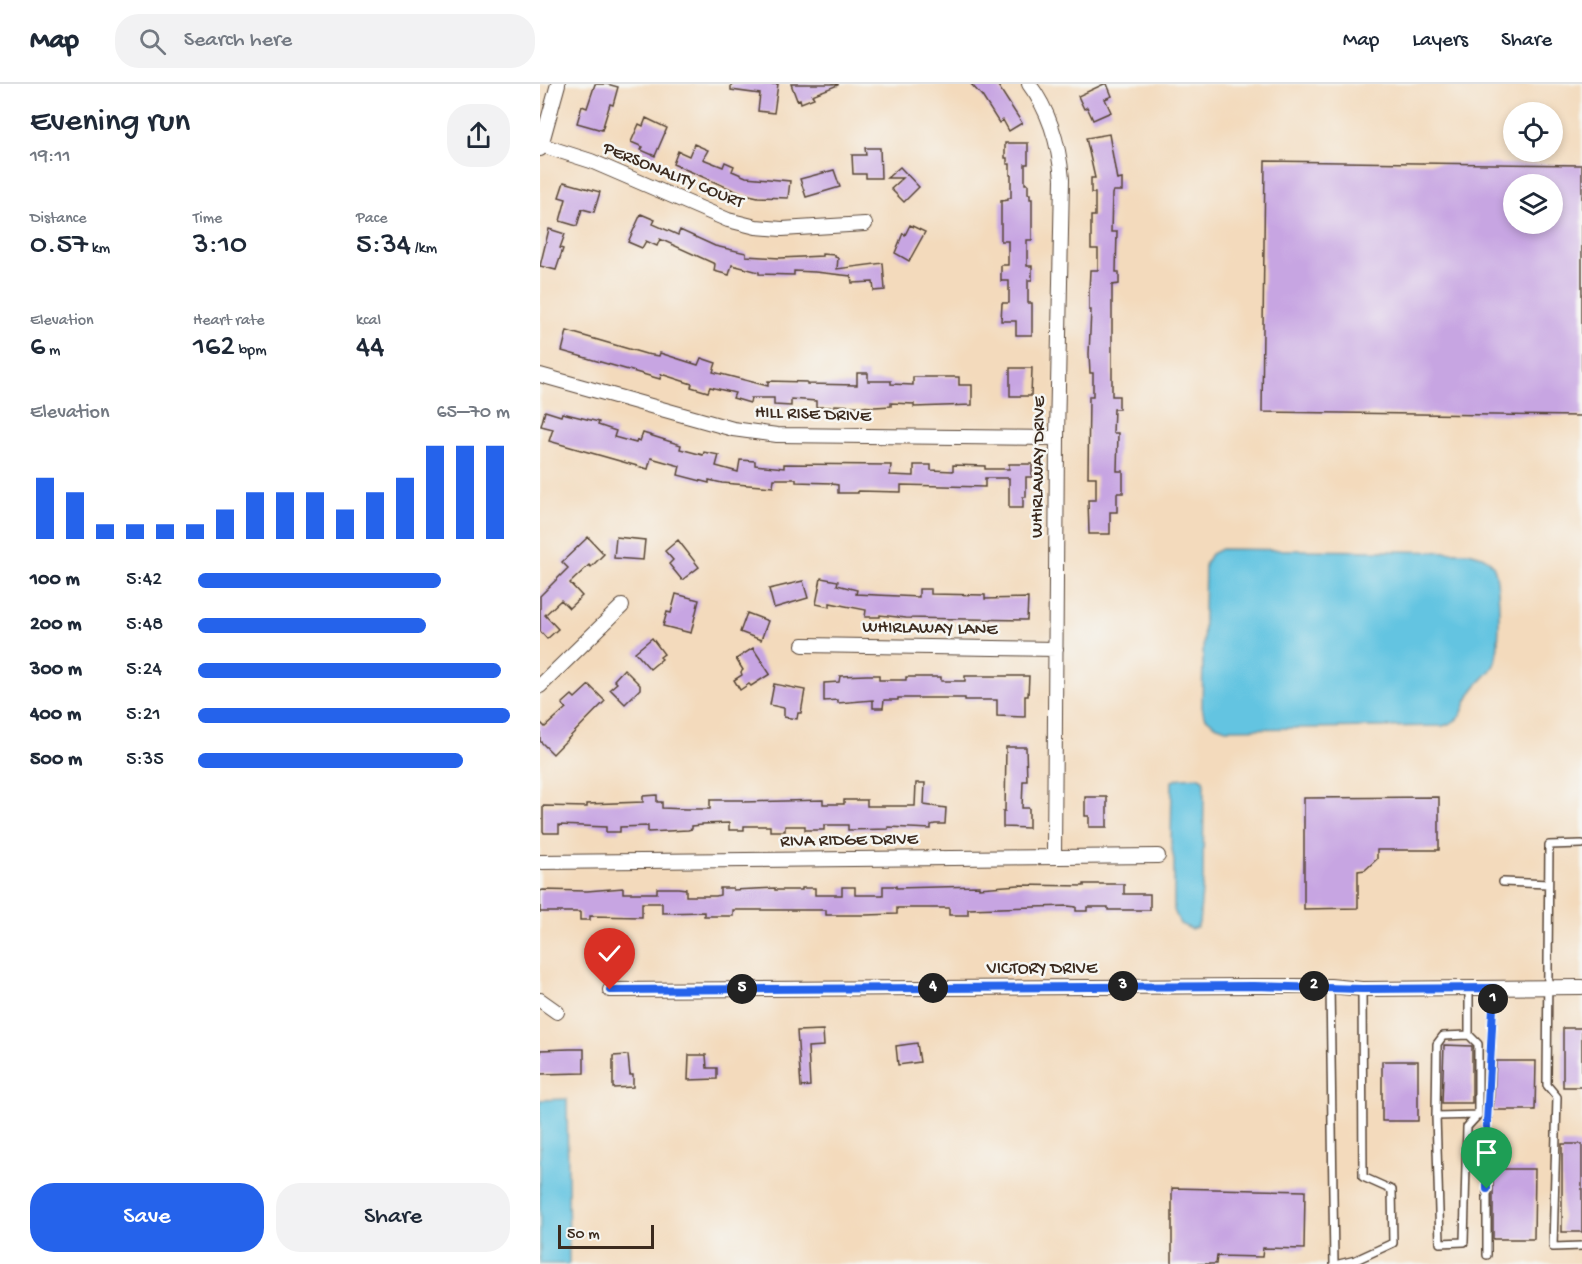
<!DOCTYPE html>
<html lang="en">
<head>
<meta charset="utf-8">
<style>
	:root { --surface:#fff; --page:#f2f2f3; --text:#1f2937; --muted:#747a83; --line:#e0e1e3; --accent:#2563eb }
	body { margin:0; font-family:"Gochi Hand",sans-serif; background:var(--page); color:var(--text); height:100vh; display:flex; flex-direction:column; font-size:22px; white-space:nowrap }
	* { box-sizing:border-box; margin:0 }
	p { font-size:20px; color:var(--muted) }
	.icon { flex:none; width:33px; height:33px; fill:none; stroke:currentColor; stroke-width:2; stroke-linecap:round; stroke-linejoin:round }
	.map { position:relative; flex:1; overflow:hidden }
	.side { display:flex; flex-direction:column; background:var(--surface); width:540px }
	.side>* { flex:none }
	.fabs { position:absolute; left:963px; top:18px; display:grid; gap:12px }
	.fabs a { display:grid; place-items:center; width:60px; height:60px; border-radius:50%; background:var(--surface); box-shadow:0 3px 9px #0003; font-size:30px }
	.scale { position:absolute; left:18px; bottom:15px; width:96px; box-sizing:border-box; padding-left:6px; border:3px solid #3b2a1e; border-top:0; font-size:16px; line-height:21px; white-space:nowrap; color:#3b2a1e; -webkit-text-stroke:4px #f6f6f2; paint-order:stroke }
	.pin { position:absolute; display:grid; place-items:center; width:51px; height:51px; color:#fff; margin:-62px -26px; border-radius:50% 50% 50% 0; rotate:-45deg; box-shadow:0 0 6px #0007 }
	.pin .icon { rotate:45deg }
	.km { position:absolute; width:30px; height:30px; margin:-15px; border-radius:50%; background:#222; color:#fff; font-size:16px; line-height:30px; text-align:center }
	.round { display:grid; place-items:center; flex:none; width:63px; height:63px; border-radius:24px; background:var(--page) }
	.summary { display:flex; align-items:center; justify-content:space-between; height:102px; padding:0 30px }
	h1 { font-size:33px; font-weight:600; line-height:45px }
	.figures { display:grid; grid-template-columns:repeat(3,1fr); gap:9px; height:102px; padding:6px 30px }
	.figures div { display:grid; align-content:center }
	.figures b { font-size:30px; font-weight:600 }
	.figures small { font-size:16px; font-weight:400 }
	.figures p { font-size:16px }
	.chart { height:168px; padding:12px 30px }
	.chart p { display:flex; justify-content:space-between }
	.chart svg { width:100%; height:108px; margin-top:6px; stroke:var(--accent); stroke-width:6 }
	.primary-button { display:flex; gap:12px; margin-top:auto; padding:12px 30px }
	.primary-button a { flex:1; height:69px; border-radius:24px; background:var(--accent); color:#fff; font-size:24px; font-weight:600; line-height:69px; text-align:center }
	.primary-button a+a { background:var(--page); color:var(--text) }
	ul { padding:0 30px; list-style:none; font-size:20px }
	li { display:grid; grid-template-columns:96px 72px 1fr; align-items:center; height:45px }
	li i { height:15px; border-radius:8px; background:var(--accent) }
	header { display:flex; align-items:center; gap:36px; box-sizing:border-box; height:84px; padding:0 30px; background:var(--surface); border-bottom:2px solid var(--line) }
	header strong { font-size:28px }
	nav { display:flex; gap:33px; margin-inline-start:auto; font-size:21px }
	.search { width:420px; height:54px; background:var(--page); display:flex; align-items:center; gap:15px; box-sizing:border-box; padding:0 21px; border-radius:24px; color:var(--muted); font-size:22px }
	main { display:flex; flex:1; min-height:0 }
	.map>svg:first-child { display:block }
</style>
</head>
<body>
<header>
<strong>Map</strong>
<div class="search"><svg class="icon" aria-label="search" viewBox="0 0 24 24"><circle cx="10" cy="10" r="6"/><path d="M15 15l6 6"/></svg>Search here</div>
<nav><a>Map</a><a>Layers</a><a>Share</a></nav>
</header>
<main>
<section class="side">
<div class="summary"><div><h1>Evening run</h1><p>19:11</p></div><a class="round"><svg class="icon" aria-label="share" viewBox="0 0 24 24"><path d="M12 15V3M7 8l5-5 5 5M5 13v7h14v-7"/></svg></a></div>
<div class="figures">
<div><p>Distance</p><b>0.57<small> km</small></b></div>
<div><p>Time</p><b>3:10</b></div>
<div><p>Pace</p><b>5:34<small> /km</small></b></div>
</div>
<div class="figures">
<div><p>Elevation</p><b>6<small> m</small></b></div>
<div><p>Heart rate</p><b>162<small> bpm</small></b></div>
<div><p>kcal</p><b>44</b></div>
</div>
<div class="chart"><p><span>Elevation</span>65–70 m</p>
<svg viewBox="0 0 160 44" preserveAspectRatio="none"><path d="M5 44V19M15 44V25M25 44V38M35 44V38M45 44V38M55 44V38M65 44V32M75 44V25M85 44V25M95 44V25M105 44V32M115 44V25M125 44V19M135 44V6M145 44V6M155 44V6"/></svg>
</div>
<ul>
<li><b>100 m</b>5:42<i style="width:78%"></i></li>
<li><b>200 m</b>5:48<i style="width:73%"></i></li>
<li><b>300 m</b>5:24<i style="width:97%"></i></li>
<li><b>400 m</b>5:21<i style="width:100%"></i></li>
<li><b>500 m</b>5:35<i style="width:85%"></i></li>
</ul>
<div class="primary-button"><a>Save</a><a>Share</a></div>
</section>
<div class="map">
<svg width="1042" height="1180" viewBox="0 0 1042 1180">
	<rect width="100%" height="100%" fill="#f6f6f2"/>
	<filter id="ink" filterUnits="userSpaceOnUse"><feTurbulence type="fractalNoise" baseFrequency=".0167" numOctaves="2"/><feDisplacementMap in="SourceGraphic" scale="12" xChannelSelector="R" yChannelSelector="G"/><feConvolveMatrix kernelMatrix="1 2 1 2 8 2 1 2 1" color-interpolation-filters="sRGB"/></filter>
	<filter id="wash" filterUnits="userSpaceOnUse"><feTurbulence type="fractalNoise" baseFrequency=".008" numOctaves="4" result="noise"/><feDisplacementMap in="SourceGraphic" scale="24" xChannelSelector="R" yChannelSelector="G"/><feGaussianBlur stdDeviation="1.35" result="paint"/><feColorMatrix in="noise" values="0 0 0 0 0 0 0 0 0 0 0 0 0 0 0 0 0 1.4 0 .05"/><feComposite in="paint" operator="in"/></filter>
	<g filter="url(#wash)">
		<rect width="100%" height="100%" fill="#f3dabc"/>
		<!-- water -->
		<path fill="#63c4e1" stroke="#4f7780" stroke-width="1.5" d="M681,465L928,468C936,470 947,472 952,480C961,491 961,568 954,581C949,591 937,598 931,609C919,628 927,634 903,642L686,645L675,641L664,632L662,623L665,480L671,470Z
			M660,693L663,695L664,700L663,796L659,839L657,843L651,845L640,840L634,826V776L631,760L632,697L641,694Z
			M27,1015L29,1180H0V1016Z"/>
		<g id="blocks">
			<!-- building -->
			<path fill="#c7a5e2" fill-rule="evenodd" d="M55,0H67L78,3L73,21L70,20L62,46L37,39L42,22L47,24Z
				M191,0H238L234,29L218,27L220,10L191,6Z
				M251,0H298V1L272,11L274,14L261,19L260,15L257,16Z
				M431,0H457L482,39L469,47L463,36L459,39L442,12Z
				M564,0H567L572,12L565,15L571,28L553,36L547,23L544,25L538,12Z
				M106,34L127,44L115,72L101,66L103,63L91,58L99,40L103,42Z
				M569,50L577,96L582,95V107H573L572,110L571,148H577L576,188H579V200L572,201V312H579V325H574L573,349H578L577,387H583V409H577V428H570V450H549L548,416H556V393H548L549,312H553V289H550L549,270L551,226H549V209L550,186H558V165H551V132H555V109H551V94H555L546,54Z
				M465,59H488V80H485V100H488V110H490V115H492V156H487V182H492V196H488V219H492V251H476V237H461L462,219H469V197H461V181H468V157H461V117L468,116V114H471V91H470V80H467V74H465Z
				M154,60L168,66L163,75L183,83L185,78L194,82L192,87L206,93L250,97L248,114L218,113L200,109L133,80L138,67L149,72Z
				M325,64H340L341,94H326V90H313L312,71H326Z
				M725,77L1042,81V332L722,328ZM974,100H1012V140H974Z
				M360,83L379,103L364,118L351,105L363,94H347Z
				M294,86L300,103L266,113L260,95Z
				M24,98L60,108L54,128L42,125L37,142L20,137L26,115L19,113Z
				M101,130L115,136L113,140L138,151L140,146L175,162L206,169V172L240,174L282,172V170L295,171V173L298,174L297,185L343,179L345,206L334,207L333,198L312,199L311,192L275,188L254,187V191L219,190V188L192,181L189,191L174,187L175,180L120,155L117,162L106,157L102,164L88,158Z
				M370,141L385,148L369,177L355,169L363,149L365,151Z
				M9,145L25,150L20,164L23,165L16,186L0,182Z
				M27,247L106,270L119,272L120,269L158,281L161,274L176,279L173,288L228,302V297L267,298V300L317,301V289H328V297H351V300L373,301V293H419V301H432V321L374,323V320L351,319V322L335,323L294,321V323H276V317L251,315V322L234,321V314H211L210,319L193,314L195,309L170,303L168,308L151,303L152,300L121,290L120,295L22,267Z
				M470,284H492L491,312H470Z
				M5,327L21,332L22,329L59,338L58,341L76,347L74,353L96,359L97,356L100,357L103,349L141,361L140,365L163,371L164,368L179,371L176,382L198,388L200,376L215,377V381L244,384V380L351,381L350,391L374,392V381H391V386L413,387V381L445,382V385H469V380H492V393H486V413H483V424H469V394H445V403L361,401V408L318,407V409H298V401L292,400V399L256,398V395H234L233,403L182,399L169,396V399L138,391L140,382L111,374L108,385L9,357L13,345L1,342Z
				M48,453L64,470L51,483L49,481L30,499L42,512L29,524L21,516L5,531L18,545L7,555L0,547V512L28,484L22,478Z
				M76,453L105,456L103,476L74,474Z
				M138,456L159,483L142,496L129,480L133,476L125,467Z
				M281,494L298,497L297,501L317,506L316,510L379,513V505H391V510L445,511V515L488,514L487,536L366,534L340,531V533H325L326,526L290,519V523L276,520Z
				M263,497L268,514L234,524L229,505Z
				M136,510L159,516L151,549L123,542L127,528L131,529Z
				M207,529L228,537L221,556L200,548Z
				M112,554L124,570L120,573L122,575L110,585L95,568Z
				M213,564L230,590L211,602L209,600L200,606L194,596L202,591L201,588L203,586L196,575Z
				M84,585L100,601V605L85,620L70,605L77,599L74,596Z
				M327,591H339V596H366V593H401V597H425V592H489L488,612H485V633L457,632V616H425V614H358V616H344L343,624H333V616L298,619V616L284,617V599L299,598L300,592Z
				M234,600L265,606L261,629H258L257,635L244,633V624L230,621Z
				M49,601L65,617L13,670L0,657V638L5,643L26,624L22,620L32,611L35,614Z
				M466,663H486L487,697H483L482,724H489V744L463,743V727H465Z
				M376,699H385L384,721L406,724L405,740H395L391,741V745L348,743V745L308,746V741H284V746H265V742H245V747H230V742H204V746H189V739L162,740V741L152,742V745L148,746L108,748V742L80,743V748H66V743L19,741V749H4L3,747V722L47,723V720L103,718V712L117,711V718H122V724L146,725H170V716H203V718L283,716V720H304V716H327V722H375Z
				M545,713H567V743H549V732H545Z
				M899,713V766H837V775L825,786L818,787V824L764,825V714Z
				M544,800H584V810H610V826H568V823H547V827H536V823L528,822L428,825V831H409V824H357V830L326,831H286V826H193V832H164V828L122,829V819H102V833L50,832V836H40V828H0V807L3,806L47,807L83,804V809H117V804H138L146,805V812H176L180,811V804H193V806L235,804V806H262V804H275V811H302V803H315V811H343V802H356V804L439,802V804L479,801L544,802Z
				M1023,944H1042V1003H1023Z
				M283,946L284,962L268,963L270,1002L261,1003L257,947Z
				M377,959L380,978L358,981L356,962Z
				M904,961L932,962V1019H902Z
				M30,965H44V989L0,990V966Z
				M88,971L90,991H93V1003L73,1004V972Z
				M149,971H166L167,984H177V995L148,996Z
				M842,977H878V1037H842Z
				M956,977H996L995,1026H953Z
				M1022,1060H1042V1148H1022Z
				M953,1085H995L994,1155H953Z
				M632,1104L765,1107L764,1165L723,1164L722,1173L677,1172L676,1180H632Z"/>
		</g>
	</g>
	<g filter="url(#ink)">
		<use href="#blocks" fill-opacity="0" stroke="#574436" stroke-width="1.5"/>
		<g fill="none" stroke-linecap="round" stroke-linejoin="round">
			<!-- lane casing -->
			<g stroke="#574436" stroke-width="10">
				<path id="lane" d="M1042,760L1009,761L1007,1001L1017,1013L1013,1163L1042,1162
					M963,798L1008,800
					M790,902L794,1180
					M929,951L903,952L897,960L896,1032L938,1031V960L929,951V904
					M896,1032L900,1159L924,1158L927,1043L938,1031
					M947,1171V1039L954,904
					M799,1180L816,1176L853,1159L852,1106L823,1093L822,905"/>
			</g>
			<!-- street casing -->
			<g stroke="#574436" stroke-width="16">
				<path id="street" d="M489,0C510,28 519,60 522,95L517,354L514,773
					M1,61L51,77L188,136L216,143L242,145L325,140
					M0,65L18,0
					M0,291L193,345L237,351L517,354
					M263,561L516,565
					M0,602L82,522
					M0,778L618,772
					M70,906L714,902H790L822,905L1042,903
					M0,916L17,928"/>
			</g>
			<!-- lane -->
			<use href="#lane" stroke="#fff" stroke-width="7"/>
			<!-- street -->
			<use href="#street" stroke="#fff" stroke-width="14"/>
		</g>
	</g>
	<g fill="none" stroke-linecap="round" stroke-linejoin="round" filter="url(#ink)">
		<!-- route casing -->
		<g stroke="#fff" stroke-width="12">
			<path id="route" d="M70,906L714,902L822,905L954,904L947,1039V1105"/>
		</g>
		<!-- route -->
		<use href="#route" stroke="#2563eb" stroke-width="8"/>
	</g>
	<g text-anchor="middle" dominant-baseline="central" stroke-width="5" stroke-linejoin="round" paint-order="stroke">
		<!-- street labels -->
		<g font-size="18" fill="#3b2a1e" stroke="#f6f6f2">
			<text transform="translate(133 92) rotate(22)">PERSONALITY COURT</text>
			<text transform="translate(273 331) rotate(2)">HILL RISE DRIVE</text>
			<text transform="translate(499 383) rotate(-89)">WHIRLAWAY DRIVE</text>
			<text transform="translate(390 545) rotate(1)">WHIRLAWAY LANE</text>
			<text transform="translate(309 757) rotate(-1)">RIVA RIDGE DRIVE</text>
			<text x="502" y="885">VICTORY DRIVE</text>
		</g>
	</g>
</svg>
<div class="fabs">
<a><svg class="icon" aria-label="locate" viewBox="0 0 24 24"><circle cx="12" cy="12" r="6"/><path d="M12 2v4M12 18v4M2 12h4M18 12h4"/></svg></a>
<a><svg class="icon" aria-label="layers" viewBox="0 0 24 24"><path d="M12 4l9 5-9 5-9-5zM3 14l9 5 9-5"/></svg></a>
</div>
<div class="scale">50 m</div>
<div class="pin" style="left:947px;top:1105px;background:#1e9e55"><svg class="icon" aria-label="arrive" viewBox="0 0 24 24"><path d="M6 21V4h12l-3 4 3 4H6"/></svg></div>
<div class="pin" style="left:70px;top:906px;background:#d93025"><svg class="icon" aria-label="check" viewBox="0 0 24 24"><path d="M5 12l5 5 9-10"/></svg></div>
<b class="km" style="left:953px;top:915px">1</b>
<b class="km" style="left:774px;top:902px">2</b>
<b class="km" style="left:583px;top:902px">3</b>
<b class="km" style="left:393px;top:904px">4</b>
<b class="km" style="left:202px;top:905px">5</b>
</div>
</main>
</body>
</html>
